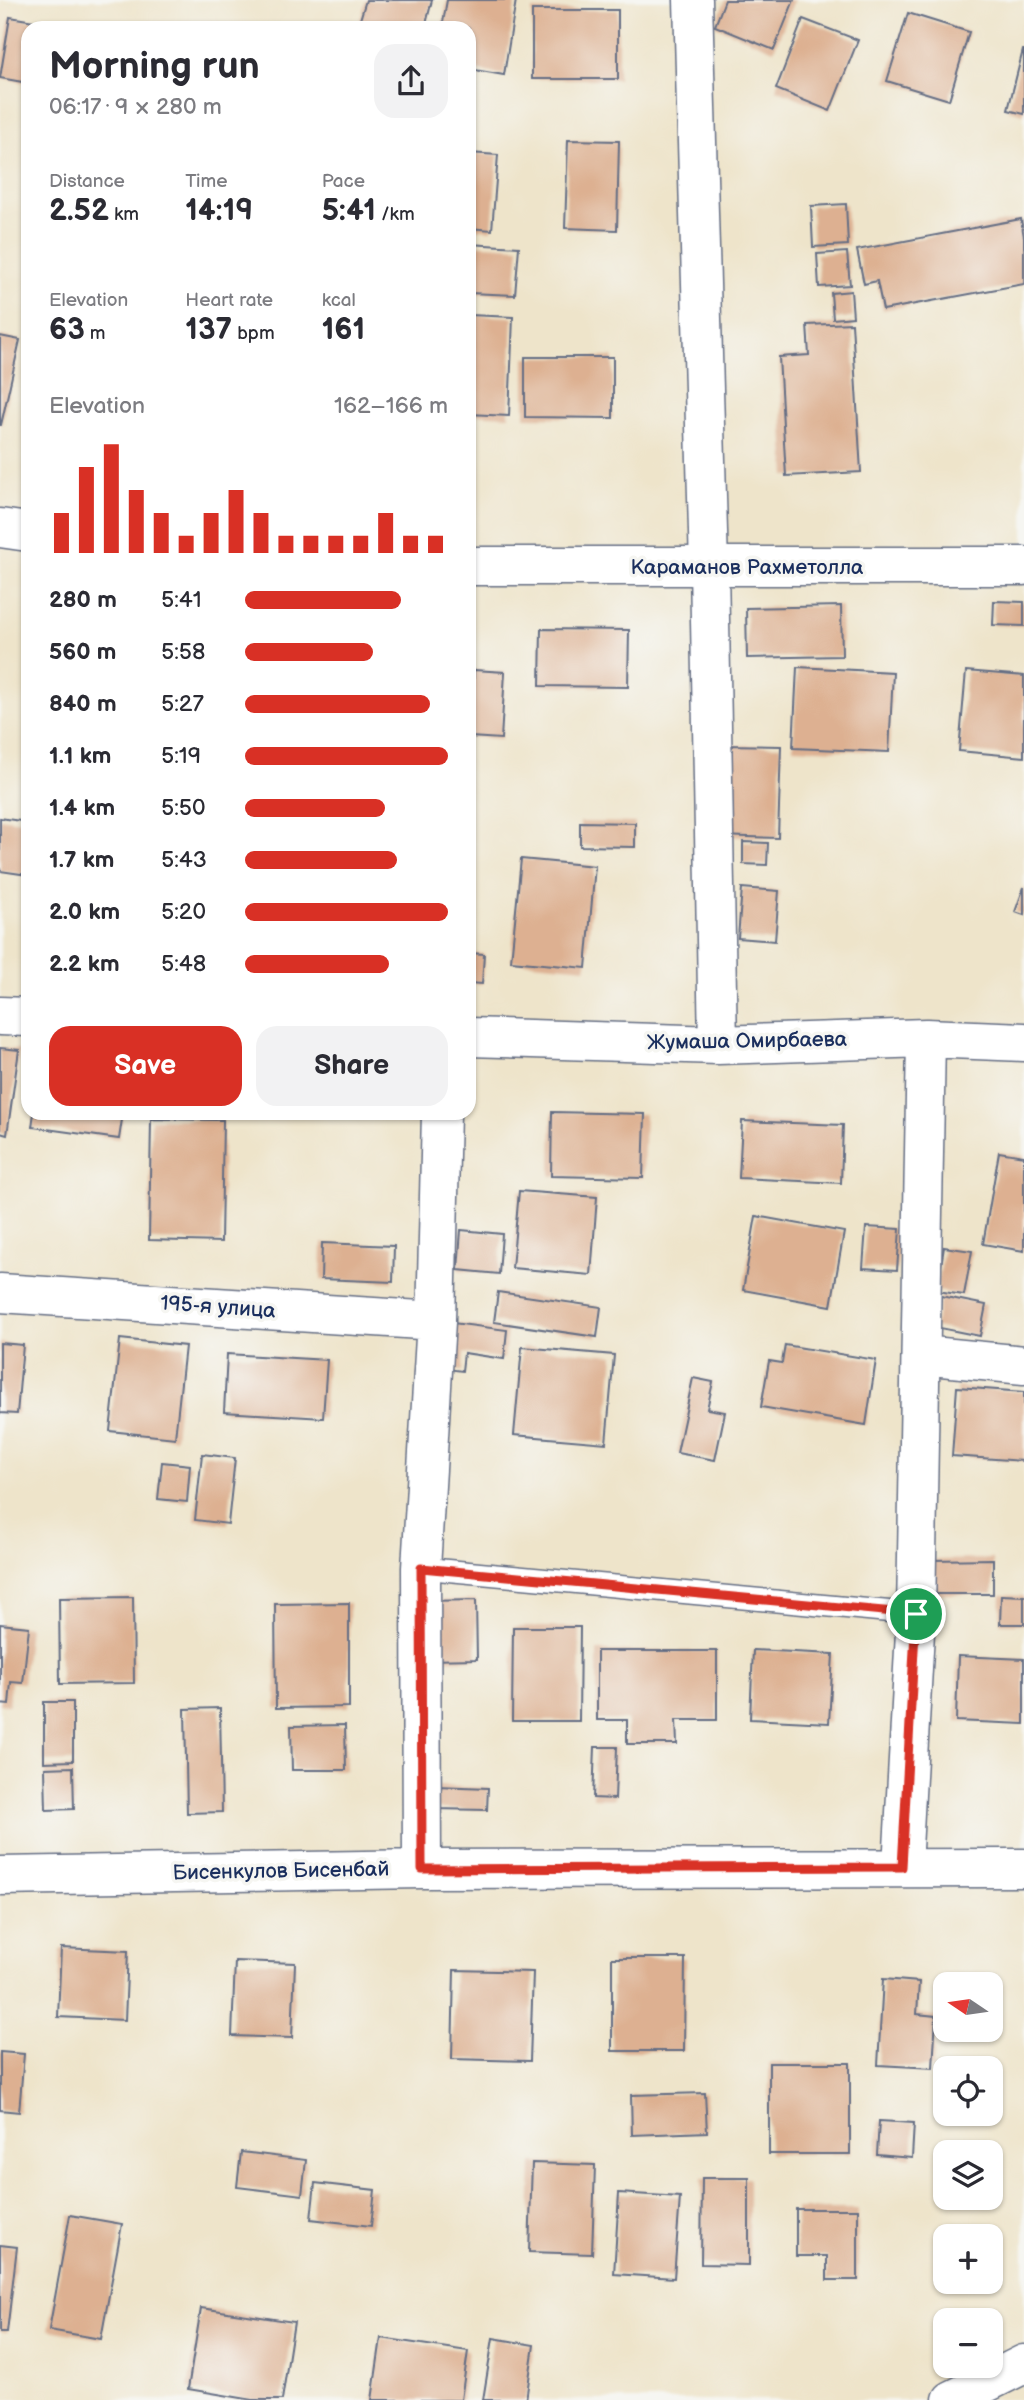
<!DOCTYPE html>
<html lang="en">
<head>
<meta charset="utf-8">
<style>
	:root { --surface:#fff; --page:#f2f2f3; --text:#2b2b33; --muted:#7c7c81; --accent:#d93025 }
	body { margin:0; font-family:"Balsamiq Sans",sans-serif; background:var(--page); color:var(--text); height:100vh; display:flex; flex-direction:column; font-size:26px; white-space:nowrap }
	* { box-sizing:border-box; margin:0 }
	p { font-size:23px; color:var(--muted) }
	.icon { flex:none; width:38px; height:38px; fill:none; stroke:currentColor; stroke-width:2; stroke-linecap:round; stroke-linejoin:round }
	.map { position:relative; flex:1; overflow:hidden }
	.side { position:absolute; left:21px; top:21px; width:455px; height:1099px; display:flex; flex-direction:column; background:var(--surface); border-radius:21px; box-shadow:0 2px 5px #0004 }
	.side>* { flex:none }
	.needle { width:46px; rotate:283deg }
	.fabs { position:absolute; left:933px; top:1972px; display:grid; gap:14px }
	.fabs a { display:grid; place-items:center; width:70px; height:70px; border-radius:14px; background:var(--surface); box-shadow:0 2px 5px #0004; font-size:35px }
	.pin { position:absolute; display:grid; place-items:center; width:60px; height:60px; color:#fff; margin:-30px; border:4px solid #fff; border-radius:50%; box-shadow:0 2px 7px #0007 }
	.round { display:grid; place-items:center; flex:none; width:74px; height:74px; border-radius:21px; background:var(--page) }
	.headline { display:flex; align-items:center; justify-content:space-between; height:119px; padding:0 28px }
	h1 { font-size:38px; font-weight:700; line-height:52px }
	.metrics { display:grid; grid-template-columns:repeat(3,1fr); gap:10px; height:119px; padding:7px 28px }
	.metrics div { display:grid; align-content:center }
	.metrics b { font-size:30px; font-weight:700 }
	.metrics small { font-size:19px; font-weight:400 }
	.metrics p { font-size:19px }
	.chart { height:196px; padding:14px 28px }
	.chart p { display:flex; justify-content:space-between }
	.chart svg { width:100%; height:126px; margin-top:7px; stroke:var(--accent); stroke-width:6 }
	.action { display:flex; gap:14px; margin-top:auto; padding:14px 28px }
	.action a { flex:1; height:80px; border-radius:21px; background:var(--accent); color:#fff; font-size:28px; font-weight:700; line-height:80px; text-align:center }
	.action a+a { background:var(--page); color:var(--text) }
	ul { padding:0 28px; list-style:none; font-size:23px }
	li { display:grid; grid-template-columns:112px 84px 1fr; align-items:center; height:52px }
	li i { height:18px; border-radius:9px; background:var(--accent) }
	.map>svg:first-child { display:block }
</style>
</head>
<body>
<div class="map">
<svg width="1024" height="2400" viewBox="0 0 1024 2400">
	<rect width="100%" height="100%" fill="#f6f6f2"/>
	<filter id="ink" filterUnits="userSpaceOnUse"><feTurbulence type="fractalNoise" baseFrequency=".0143" numOctaves="2"/><feDisplacementMap in="SourceGraphic" scale="14" xChannelSelector="R" yChannelSelector="G"/><feConvolveMatrix kernelMatrix="1 2 1 2 8 2 1 2 1" color-interpolation-filters="sRGB"/></filter>
	<filter id="wash" filterUnits="userSpaceOnUse"><feTurbulence type="fractalNoise" baseFrequency=".00686" numOctaves="4" result="noise"/><feDisplacementMap in="SourceGraphic" scale="28" xChannelSelector="R" yChannelSelector="G"/><feGaussianBlur stdDeviation="1.57" result="paint"/><feColorMatrix in="noise" values="0 0 0 0 0 0 0 0 0 0 0 0 0 0 0 0 0 1.4 0 .05"/><feComposite in="paint" operator="in"/></filter>
	<g filter="url(#wash)">
		<rect width="100%" height="100%" fill="#eee4ca"/>
		<g id="blocks">
			<!-- building -->
			<path fill="#ddb091" d="M366,0H432L425,28H378L359,23Z
				M447,0H516L504,75L469,69V28H442Z
				M725,0H794L774,50L715,26Z
				M532,10H618V79H532Z
				M908,13L969,32L949,100L887,81Z
				M10,17L69,27L28,28V83L0,78Z
				M803,19L858,40L830,111L776,89Z
				M1023,50H1024V114L1008,110Z
				M568,140L619,141L617,230L565,228Z
				M469,153L498,155L492,230L469,228Z
				M846,204L848,245L813,247L811,206Z
				M1021,219L1024,237V284L883,310L877,281L864,284L857,250Z
				M469,244L519,247L515,295L469,293Z
				M847,252L850,285L819,287L817,254Z
				M851,291L853,317L833,319L831,293Z
				M469,315L513,317L509,416L469,414Z
				M852,323L861,472L786,476L779,357L809,355L807,325Z
				M0,336L20,340L1,425H0Z
				M525,357H613V418L525,417Z
				M994,601L1024,602V626L993,625Z
				M841,606L842,656L747,658L746,608Z
				M541,629L629,630L628,687L540,686Z
				M797,667L893,672L889,752L793,748Z
				M474,670L505,672L501,739L470,737Z
				M966,671L1024,676V757L959,751Z
				M721,745L781,746L778,838L718,836Z
				M0,818L28,822V875L0,871Z
				M580,822L635,823V847L580,846Z
				M743,842L768,843L767,865L743,864Z
				M521,859L595,866L586,968L511,961Z
				M1024,887V915L1015,912Z
				M742,888L779,891L775,941L738,938Z
				M469,953L484,954L482,984L469,983Z
				M0,1048L19,1050L7,1135L0,1133Z
				M552,1112L645,1114L643,1178L551,1176Z
				M34,1113H123L119,1139L32,1127Z
				M151,1119L223,1120L221,1242L149,1240Z
				M742,1121L843,1125L841,1183L739,1178Z
				M999,1152L1024,1156V1251L983,1244Z
				M519,1191L597,1197L591,1275L512,1268Z
				M756,1216L844,1232L831,1306L743,1290Z
				M866,1227L900,1229L897,1270L863,1268Z
				M461,1230L502,1234L499,1274L458,1270Z
				M322,1243L394,1246L393,1282L321,1279Z
				M944,1247L972,1251L964,1295L937,1291Z
				M498,1292L601,1307L597,1337L494,1322Z
				M941,1296L986,1305L980,1336L935,1327Z
				M445,1322L507,1330L504,1359L464,1353L462,1371L439,1368Z
				M120,1339L185,1346L175,1438L110,1431Z
				M0,1343L23,1345L17,1414L0,1413Z
				M785,1345L876,1360L866,1425L761,1407L769,1361L782,1363Z
				M522,1347L614,1355L606,1443L514,1435Z
				M227,1354L327,1360L323,1418L224,1412Z
				M693,1378L713,1382L707,1409L725,1412L715,1460L677,1453Z
				M957,1387L1024,1392V1461L952,1456Z
				M202,1454L235,1458L228,1524L195,1520Z
				M162,1462L190,1465L187,1502L158,1499Z
				M993,1559V1594H931V1560Z
				M1001,1595L1024,1596V1624H1000Z
				M133,1597L134,1683L60,1684L59,1598Z
				M476,1600L477,1659L427,1660L426,1601Z
				M349,1603V1707L276,1708L275,1604Z
				M0,1624L29,1627L23,1683L11,1682L9,1705L0,1704Z
				M513,1627H580L579,1721H512Z
				M753,1650L833,1654L829,1723L750,1719Z
				M597,1651H717V1720H676L677,1744H627V1720H597Z
				M958,1656L1024,1659V1724L956,1721Z
				M44,1702H73V1761L44,1762Z
				M220,1708L222,1812L187,1813L185,1709Z
				M345,1725L346,1770H292L291,1726Z
				M595,1747H617L615,1799L593,1798Z
				M73,1767L74,1809L46,1810L45,1768Z
				M436,1786L488,1788L487,1810L435,1809Z
				M61,1948L128,1951L125,2020L58,2017Z
				M612,1958H685L684,2051H612Z
				M235,1961L295,1963L292,2038L232,2036Z
				M454,1970L533,1972L530,2061L452,2059Z
				M883,1979L919,1982L917,2014L936,2016L933,2068L878,2065Z
				M0,2052L24,2054L19,2112L0,2110Z
				M769,2063H850V2154H769Z
				M705,2093L707,2132L632,2135L631,2095Z
				M879,2121L914,2123L912,2158L877,2155Z
				M241,2152L306,2160L302,2195L237,2187Z
				M532,2163L595,2165L592,2254L529,2252Z
				M702,2178H749V2265L701,2264Z
				M315,2183L375,2190L371,2226L311,2219Z
				M619,2193L680,2197L674,2278L614,2274Z
				M796,2209H858V2280H827V2256H796Z
				M70,2215L122,2224L101,2339L49,2330Z
				M0,2245L17,2247L7,2332H0Z
				M201,2308L294,2322L282,2400H253L188,2389Z
				M381,2338L468,2351L461,2400H372Z
				M493,2338L534,2345L526,2400H483Z"/>
		</g>
	</g>
	<g filter="url(#ink)">
		<use href="#blocks" fill-opacity="0" stroke="#656e84" stroke-width="2"/>
		<g fill="none" stroke-linecap="round" stroke-linejoin="round">
			<!-- lane casing -->
			<g stroke="#656e84" stroke-width="24">
				<path id="lane" d="M421,1568L916,1614"/>
			</g>
			<!-- street casing -->
			<g stroke="#656e84" stroke-width="41">
				<path id="street" d="M693,0L709,567L718,1045
					M0,528L28,532
					M469,566H1024
					M0,1016L28,1017
					M469,1037L718,1045L926,1038L1024,1042
					M0,1293L436,1321
					M921,1355L1024,1365
					M902,1867L916,1614L926,1038
					M422,1869L421,1568L436,1321L441,1113
					M0,1876L422,1869L1024,1868
					M952,2400L1024,2364"/>
			</g>
			<!-- lane -->
			<use href="#lane" stroke="#fff" stroke-width="21"/>
			<!-- street -->
			<use href="#street" stroke="#fff" stroke-width="38"/>
		</g>
	</g>
	<g fill="none" stroke-linecap="round" stroke-linejoin="round" filter="url(#ink)">
		<!-- route casing -->
		<g stroke="#fff" stroke-width="14">
			<path id="route" d="M421,1568L916,1614L902,1867L422,1869Z"/>
		</g>
		<!-- route -->
		<use href="#route" stroke="#d93025" stroke-width="9"/>
	</g>
	<g text-anchor="middle" dominant-baseline="central" stroke-width="7" stroke-linejoin="round" paint-order="stroke">
		<!-- street labels -->
		<g font-size="21" fill="#1b2f5e" stroke="#f6f6f2">
			<text x="747" y="567">Караманов Рахметолла</text>
			<text transform="translate(747 1041) rotate(-1)">Жумаша Омирбаева</text>
			<text transform="translate(218 1307) rotate(4)">195-я улица</text>
			<text transform="translate(281 1871) rotate(-1)">Бисенкулов Бисенбай</text>
		</g>
	</g>
</svg>
<div class="fabs">
<a><svg class="needle" viewBox="-14 -14 28 28"><path d="M0-13l5 13h-10z" fill="#e53935"/><path d="M0 13l5-13h-10z" fill="#7c7c81"/></svg></a>
<a><svg class="icon" aria-label="locate" viewBox="0 0 24 24"><circle cx="12" cy="12" r="6"/><path d="M12 2v4M12 18v4M2 12h4M18 12h4"/></svg></a>
<a><svg class="icon" aria-label="layers" viewBox="0 0 24 24"><path d="M12 4l9 5-9 5-9-5zM3 14l9 5 9-5"/></svg></a>
<a>+</a>
<a>−</a>
</div>
<div class="pin" style="left:916px;top:1614px;background:#1e9e55"><svg class="icon" aria-label="arrive" viewBox="0 0 24 24"><path d="M6 21V4h12l-3 4 3 4H6"/></svg></div>
<section class="side">
<div class="headline"><div><h1>Morning run</h1><p>06:17 · 9 × 280 m</p></div><a class="round"><svg class="icon" aria-label="share" viewBox="0 0 24 24"><path d="M12 15V3M7 8l5-5 5 5M5 13v7h14v-7"/></svg></a></div>
<div class="metrics">
<div><p>Distance</p><b>2.52<small> km</small></b></div>
<div><p>Time</p><b>14:19</b></div>
<div><p>Pace</p><b>5:41<small> /km</small></b></div>
</div>
<div class="metrics">
<div><p>Elevation</p><b>63<small> m</small></b></div>
<div><p>Heart rate</p><b>137<small> bpm</small></b></div>
<div><p>kcal</p><b>161</b></div>
</div>
<div class="chart"><p><span>Elevation</span>162–166 m</p>
<svg viewBox="0 0 160 44" preserveAspectRatio="none"><path d="M5 44V30M15 44V14M25 44V6M35 44V22M45 44V30M55 44V38M65 44V30M75 44V22M85 44V30M95 44V38M105 44V38M115 44V38M125 44V38M135 44V30M145 44V38M155 44V38"/></svg>
</div>
<ul>
<li><b>280 m</b>5:41<i style="width:77%"></i></li>
<li><b>560 m</b>5:58<i style="width:63%"></i></li>
<li><b>840 m</b>5:27<i style="width:91%"></i></li>
<li><b>1.1 km</b>5:19<i style="width:100%"></i></li>
<li><b>1.4 km</b>5:50<i style="width:69%"></i></li>
<li><b>1.7 km</b>5:43<i style="width:75%"></i></li>
<li><b>2.0 km</b>5:20<i style="width:100%"></i></li>
<li><b>2.2 km</b>5:48<i style="width:71%"></i></li>
</ul>
<div class="action"><a>Save</a><a>Share</a></div>
</section>
</div>
</body>
</html>
